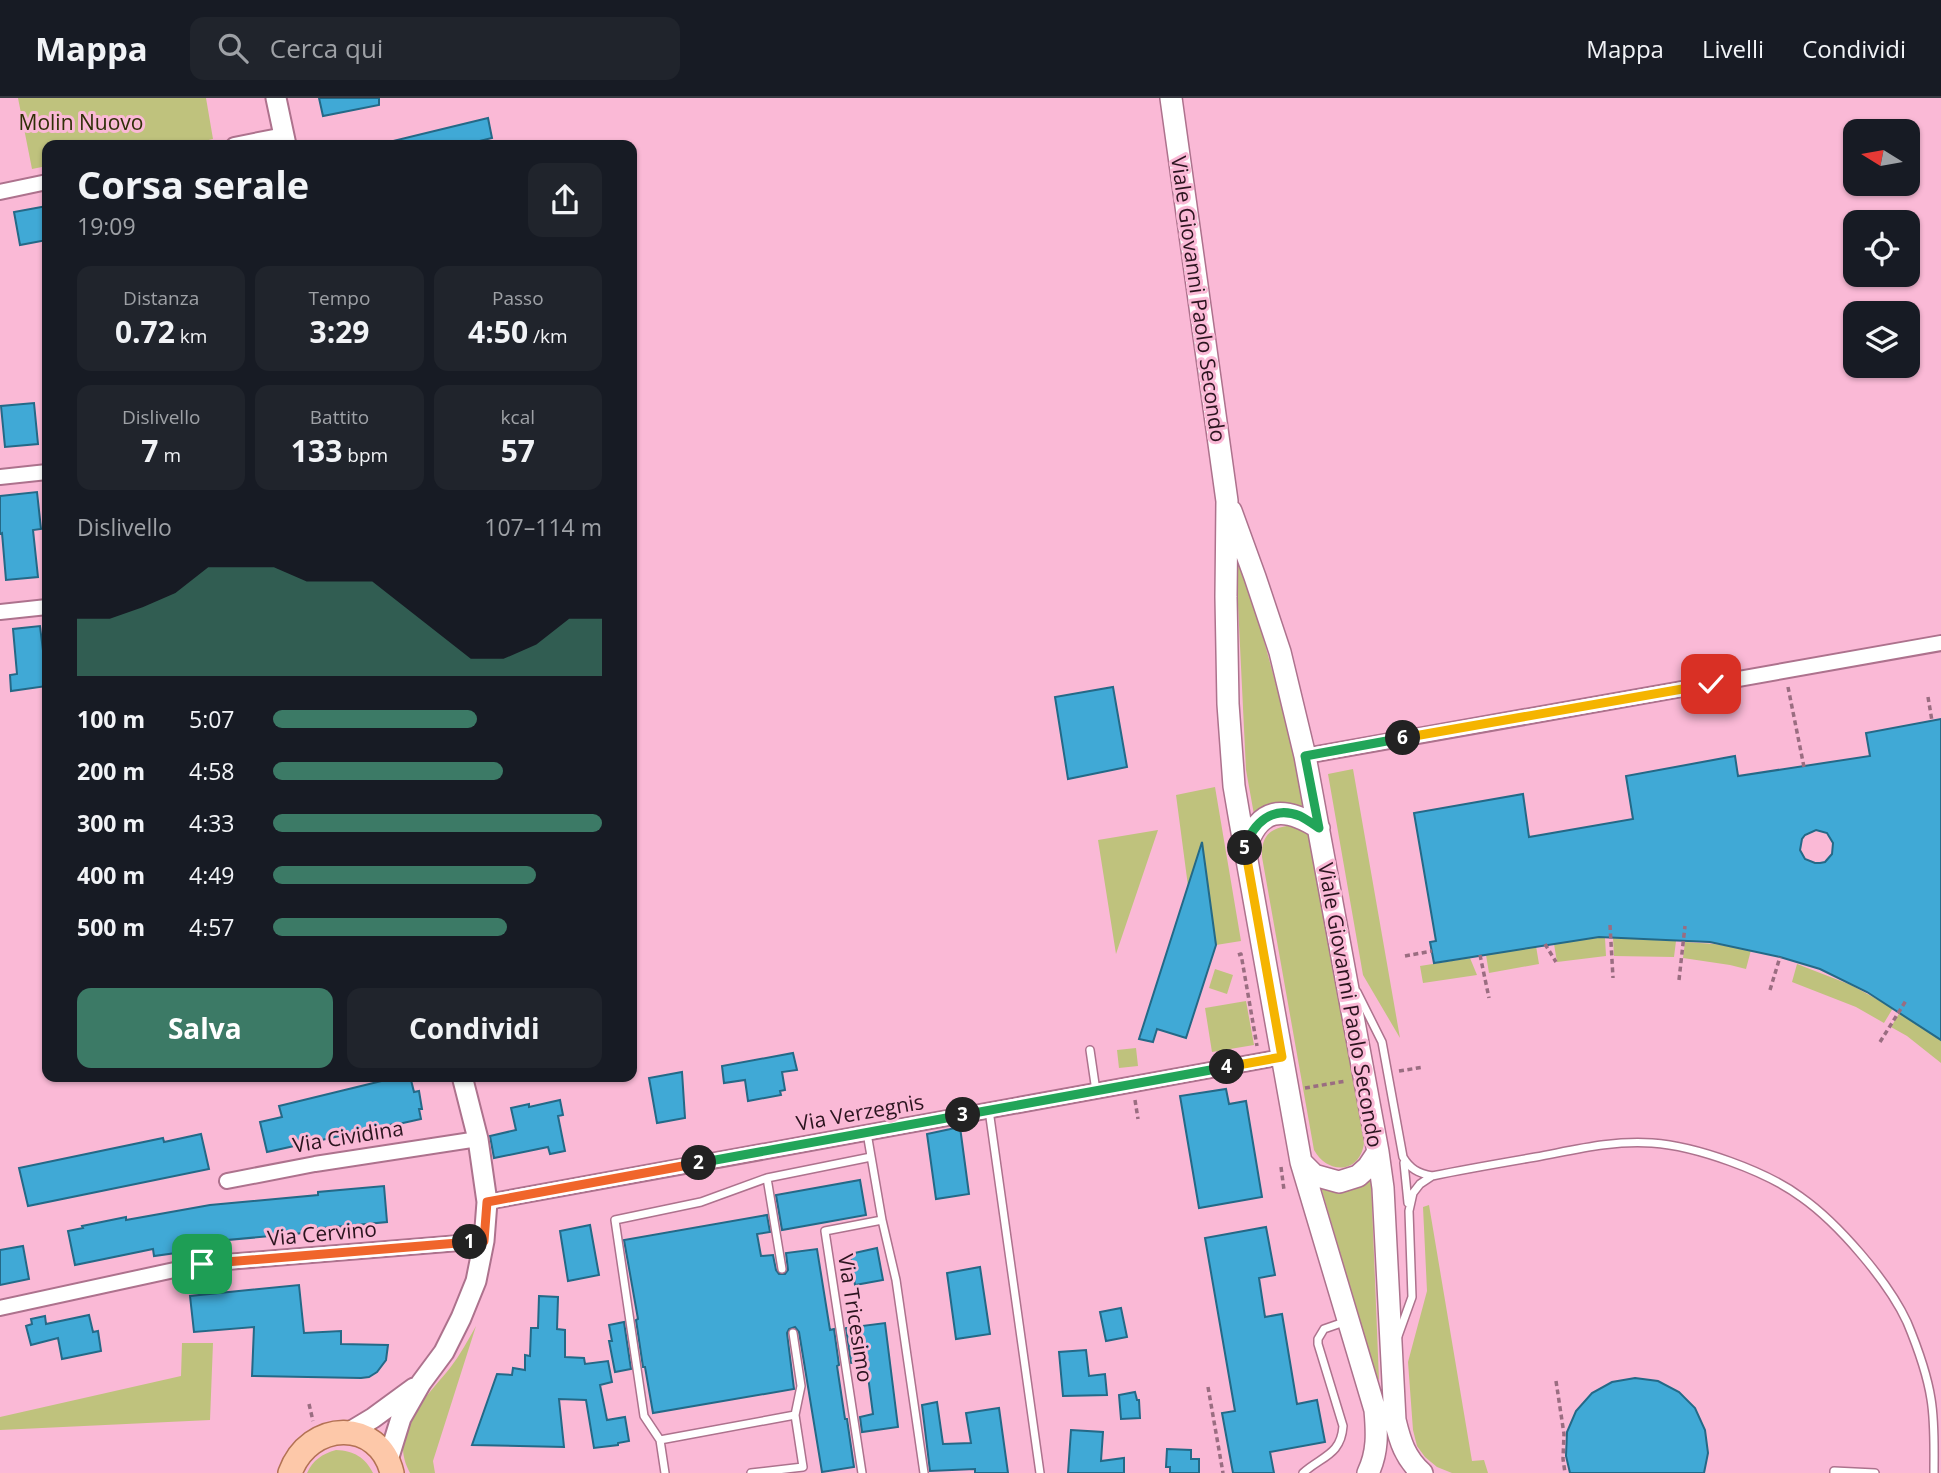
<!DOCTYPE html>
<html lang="it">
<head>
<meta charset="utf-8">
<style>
	:root { --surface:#171b24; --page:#20242c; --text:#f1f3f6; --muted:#9ea1a6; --line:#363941; --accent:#3c7a66 }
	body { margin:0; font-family:"Open Sans",sans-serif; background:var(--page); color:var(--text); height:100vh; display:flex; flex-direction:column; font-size:26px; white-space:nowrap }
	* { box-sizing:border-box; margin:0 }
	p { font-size:23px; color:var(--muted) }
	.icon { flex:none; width:38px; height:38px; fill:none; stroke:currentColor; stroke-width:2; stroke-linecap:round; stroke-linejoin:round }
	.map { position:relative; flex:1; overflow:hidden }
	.panel { position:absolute; left:42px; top:42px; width:595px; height:942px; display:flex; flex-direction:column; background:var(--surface); border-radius:14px; box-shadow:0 2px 5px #0004 }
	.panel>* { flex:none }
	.needle { width:46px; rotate:281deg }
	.controls { position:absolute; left:1843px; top:21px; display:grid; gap:14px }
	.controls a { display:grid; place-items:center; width:77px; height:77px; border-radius:14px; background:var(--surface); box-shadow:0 2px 5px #0004; font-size:35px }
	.pin { position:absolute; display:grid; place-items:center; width:60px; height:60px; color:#fff; margin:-30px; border-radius:14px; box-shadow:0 4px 10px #0006 }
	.km { position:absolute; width:35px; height:35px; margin:-18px; border-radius:50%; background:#222; color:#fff; font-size:19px; line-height:35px; text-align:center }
	.round { display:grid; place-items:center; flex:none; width:74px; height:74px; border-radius:14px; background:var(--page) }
	.headline { display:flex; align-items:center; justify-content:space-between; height:119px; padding:0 35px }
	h1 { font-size:38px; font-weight:700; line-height:52px }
	.figures { display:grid; grid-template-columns:repeat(3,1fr); gap:10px; height:119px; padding:7px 35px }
	.figures div { display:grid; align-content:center; border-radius:14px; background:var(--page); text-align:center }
	.figures b { font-size:30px; font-weight:700 }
	.figures small { font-size:19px; font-weight:400 }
	.figures p { font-size:19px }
	.chart { height:196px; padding:14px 35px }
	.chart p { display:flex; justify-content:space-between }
	.chart svg { width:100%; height:126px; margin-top:7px; fill:var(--accent); opacity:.7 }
	.button { display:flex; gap:14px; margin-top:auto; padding:14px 35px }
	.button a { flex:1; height:80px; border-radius:14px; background:var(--accent); color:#fff; font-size:28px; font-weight:700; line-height:80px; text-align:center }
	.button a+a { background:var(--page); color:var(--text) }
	ul { padding:0 35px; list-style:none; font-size:23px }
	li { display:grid; grid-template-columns:112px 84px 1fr; align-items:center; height:52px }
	li i { height:18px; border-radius:9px; background:var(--accent) }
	header { display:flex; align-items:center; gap:42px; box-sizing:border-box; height:98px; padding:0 35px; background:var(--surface); border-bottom:2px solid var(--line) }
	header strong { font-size:33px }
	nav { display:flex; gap:38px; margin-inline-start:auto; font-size:24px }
	.search { width:490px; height:63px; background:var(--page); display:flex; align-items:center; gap:18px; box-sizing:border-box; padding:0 24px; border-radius:14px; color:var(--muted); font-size:26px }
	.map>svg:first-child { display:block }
</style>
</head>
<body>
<header>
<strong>Mappa</strong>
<div class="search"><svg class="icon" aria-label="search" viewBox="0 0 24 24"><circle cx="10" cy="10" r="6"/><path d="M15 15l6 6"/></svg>Cerca qui</div>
<nav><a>Mappa</a><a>Livelli</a><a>Condividi</a></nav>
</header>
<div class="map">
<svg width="1941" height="1375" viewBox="0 0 1941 1375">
	<rect width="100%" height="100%" fill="#fab9d6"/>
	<!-- green -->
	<path fill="#bfc27d" d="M18,0H206L213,41L186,47H47V68L32,71Z
		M1238,462L1243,466L1298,667L1306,712L1255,722L1246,672L1236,465Z
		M1353,671L1400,940L1363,877L1328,676Z
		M1215,689L1241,843L1216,847L1202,746L1188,788L1176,697Z
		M1294,727C1303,732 1310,736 1313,746L1364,1045C1360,1076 1328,1077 1314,1052L1262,759C1261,736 1272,729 1294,727Z
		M1158,732L1116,856L1098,742Z
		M1596,840H1605L1606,858L1557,864L1554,846Z
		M1613,840L1676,843L1674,859L1614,858Z
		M1685,844L1714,846L1751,852L1746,871L1730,867L1683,860Z
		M1536,848L1539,866L1489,875L1486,857Z
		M1470,860L1477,877L1423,885L1420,868Z
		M1797,866L1851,887L1893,910L1884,925L1856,909L1792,884Z
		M1215,871L1233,877L1227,896L1209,890Z
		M1246,903L1254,947L1212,954L1205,910Z
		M1900,914L1941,942V965L1907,938L1891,929Z
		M1136,950L1138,968L1119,970L1117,952Z
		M1369,1080L1371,1082L1379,1282L1376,1279L1321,1089Z
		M1429,1107L1472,1363L1484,1362L1488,1375H1452L1437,1369L1425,1359L1417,1348L1413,1332L1408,1264L1427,1193L1423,1109Z
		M476,1228L433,1363L435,1375H410C387,1334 426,1300 450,1270C460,1257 468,1242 476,1228Z
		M182,1245H213L210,1322L0,1332V1319L181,1278Z
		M336,1352C354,1353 365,1359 373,1375H307C313,1362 322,1356 336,1352Z"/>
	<!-- building -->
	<path fill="#40a9d6" stroke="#246987" stroke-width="2" fill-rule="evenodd" d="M319,0H379V7L323,18Z
		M488,20L492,40L463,47H393V43Z
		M47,108V142L20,147L14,114Z
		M34,305L38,346L5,349L1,308Z
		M37,394L41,431L33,432L38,479L6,482L2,435L0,436V398Z
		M40,528L45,569H47V588L11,593L10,577L17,576L13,531Z
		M1113,589L1127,669L1068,681L1055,599Z
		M1941,621V942L1867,894L1820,871L1780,859L1710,844L1599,839L1434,865L1430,844L1436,843L1414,715L1523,696L1529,739L1633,721L1626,678L1735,658L1738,678L1870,658L1866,635ZM1816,732L1827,735L1833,745L1832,756L1825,764L1820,765H1815L1805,761L1800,752L1802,741L1805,737Z
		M1202,744L1216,847L1186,940L1157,931L1153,944L1139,941Z
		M793,955L797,972L782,974L785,992L780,993L781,997L748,1003L745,982L724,985L722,968Z
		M682,974L685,1020L657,1025L649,980Z
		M402,978H410L414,994L419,993L422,1011H419L421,1021L394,1027V1026L267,1054L260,1024L282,1019L279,1008Z
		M1226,991L1229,1006L1246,1003L1262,1099L1199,1110L1180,998Z
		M560,1002L563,1017L558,1018L565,1053L550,1056L548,1049L494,1060L490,1038L516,1032L511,1010L529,1006V1009Z
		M960,1029L969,1096L936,1101L927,1036Z
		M201,1036L209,1071L28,1108L19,1070L163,1040L164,1044Z
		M860,1082L866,1117L782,1132L776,1097Z
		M384,1088L387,1124L302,1132L303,1135L217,1143L218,1148L176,1155L154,1158L153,1151L75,1167L68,1133L83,1130L82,1128L126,1119V1122L210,1107L318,1097V1094Z
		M767,1117L770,1134L757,1136L761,1158L773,1157L776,1172L779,1176H785L788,1172L786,1155L817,1151L830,1232L834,1231L839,1267L837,1268L845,1321H847L854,1369L822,1374L799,1234L795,1229L789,1231L787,1235L794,1291L653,1315L645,1269H643L636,1222L638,1221L624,1142Z
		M590,1127L599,1177L568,1183L560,1133Z
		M1266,1129L1275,1177L1259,1180L1265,1219L1282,1216L1297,1306L1317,1302L1325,1344L1270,1354L1274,1375H1233L1222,1315L1235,1313L1205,1140Z
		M23,1148L29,1181L0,1187V1152Z
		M877,1150L883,1182L855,1187L850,1156Z
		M980,1169L990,1236L956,1241L947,1175Z
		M299,1187L304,1235L341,1233V1246L388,1247L386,1262L377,1274L369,1279L361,1280L252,1278L254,1229L194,1234L190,1198Z
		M539,1198L558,1199L557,1231L565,1232V1259L584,1260L585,1266L608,1263L612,1284L600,1287L607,1322L625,1319L629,1343L618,1345V1347L594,1350L586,1302L559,1301L564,1349L472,1347L497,1276L512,1277L513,1270L525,1272V1257L530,1258L531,1230H538Z
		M1121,1210L1127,1239L1106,1243L1100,1214Z
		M89,1217L93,1234L98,1233L101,1253L62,1261L58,1240L31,1247L26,1228L32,1226L31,1221L45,1218L46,1226Z
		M624,1224L631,1271L615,1274L609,1243H612L609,1227Z
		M885,1225L898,1329L862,1334L860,1319L873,1316L866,1263L851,1265L846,1230Z
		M1086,1252L1089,1278L1105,1276L1107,1297L1063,1298L1059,1254Z
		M1635,1280L1658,1283L1679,1294L1695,1310L1705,1332L1708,1355L1704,1375H1570L1566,1358L1567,1334L1576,1313L1592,1295L1612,1284Z
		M1135,1294L1137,1302H1139L1140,1320L1121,1321L1119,1297Z
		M937,1304L943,1346L971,1345L966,1315L999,1310L1008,1375H975V1371L930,1373L922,1307Z
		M1071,1332L1103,1334L1101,1363L1124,1360V1375H1068Z
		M1167,1351L1191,1352V1361H1199V1375H1170V1369H1166Z"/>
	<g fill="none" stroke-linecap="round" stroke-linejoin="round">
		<!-- service casing -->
		<g stroke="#ad728d" stroke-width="10">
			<path id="service" d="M1357,894L1382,944L1403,1059C1410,1071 1418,1075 1432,1078
				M1090,952L1096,993
				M989,1012L1040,1375
				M1404,1065L1408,1105
				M767,1080L782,1171
				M882,1122L896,1182L924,1375
				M793,1235L801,1288L795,1317
				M1398,1238L1412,1199L1409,1113L1413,1095L1420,1086L1432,1078C1466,1071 1501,1065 1536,1059C1574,1052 1613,1042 1652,1045C1696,1048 1766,1073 1801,1099C1838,1125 1888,1183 1907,1224C1917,1248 1927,1275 1931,1301C1935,1325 1934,1350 1934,1375
				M660,1342L795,1317L803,1369L751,1375
				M665,1375L660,1342L644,1318L615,1122L701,1104L767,1080L871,1059
				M862,1375L825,1133L882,1122L867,1035
				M1303,1375C1322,1358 1341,1357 1343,1328L1318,1246V1241L1324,1231L1347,1223
				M1834,1375V1373L1875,1375"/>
		</g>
		<!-- minor casing -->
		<g stroke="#ad728d" stroke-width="18">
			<path id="minor" d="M234,47L284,37
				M0,94L47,84
				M0,379L47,374
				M0,514L47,509
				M1305,658L1941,545
				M227,1083L315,1066L478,1041
				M487,1104L1282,959
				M0,1210L202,1166L484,1143"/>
		</g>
		<!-- tertiary casing -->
		<g stroke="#ad728d" stroke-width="23">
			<path id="tertiary" d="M276,0L286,47
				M348,1335L373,1320L414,1290
				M388,1362L401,1320L421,1285L444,1254L461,1220L476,1183L484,1143L487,1104L478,1041L462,978"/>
		</g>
		<!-- secondary casing -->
		<g stroke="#ad728d" stroke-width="24">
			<path id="secondary" d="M1171,0L1227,403L1226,499L1228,606L1234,688L1240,723L1301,1064L1375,1312C1377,1335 1378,1354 1368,1375
				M1231,413L1255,479L1280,554L1305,658L1378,1054L1383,1090L1395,1322C1400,1343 1405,1360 1422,1375
				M1245,753C1258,709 1283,707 1319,730
				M1301,1064L1314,1077L1339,1084L1358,1078L1368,1069L1378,1054"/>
		</g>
		<!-- primary casing -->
		<g stroke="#b37254" stroke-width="26">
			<path id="primary" d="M290,1375C309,1322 379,1320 392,1375"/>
		</g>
		<!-- path -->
		<path stroke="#9a6d81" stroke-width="3.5" stroke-dasharray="5 3.5" stroke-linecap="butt" d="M1788,589L1804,669
			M1928,599L1932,623
			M1610,827L1613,880
			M1545,846L1556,864
			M1238,857L1241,856L1257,948
			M1480,857L1489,900
			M1405,858L1432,853
			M1679,882L1685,828
			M1770,892L1780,859
			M1880,944L1907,901
			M1399,973L1424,969
			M1305,990L1346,983
			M1135,1002L1138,1021
			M1281,1069L1284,1092
			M1556,1283L1564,1336L1563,1361L1565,1375
			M1208,1289L1223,1375
			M309,1306L313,1323"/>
		<!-- service -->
		<use href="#service" stroke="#fff" stroke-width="7"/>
		<!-- minor -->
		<use href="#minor" stroke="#fff" stroke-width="14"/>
		<!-- tertiary -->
		<use href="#tertiary" stroke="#fff" stroke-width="19"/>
		<!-- secondary -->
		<use href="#secondary" stroke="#fff" stroke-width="21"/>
		<!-- primary -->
		<use href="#primary" stroke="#fdc8a9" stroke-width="23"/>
	</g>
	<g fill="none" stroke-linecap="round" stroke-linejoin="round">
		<!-- split-1 casing -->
		<g stroke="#fff" stroke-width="14">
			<path id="split-1" d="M202,1166L470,1144"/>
		</g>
		<!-- split-2 casing -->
		<g stroke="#fff" stroke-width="14">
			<path id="split-2" d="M470,1144L484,1143L487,1104L699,1065"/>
		</g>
		<!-- split-3 casing -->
		<g stroke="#fff" stroke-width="14">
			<path id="split-3" d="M699,1065L963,1017"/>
		</g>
		<!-- split-4 casing -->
		<g stroke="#fff" stroke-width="14">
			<path id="split-4" d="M963,1017L1227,969"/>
		</g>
		<!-- split-5 casing -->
		<g stroke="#fff" stroke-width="14">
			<path id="split-5" d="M1227,969L1282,959L1245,750"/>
		</g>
		<!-- split-6 casing -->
		<g stroke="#fff" stroke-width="14">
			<path id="split-6" d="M1245,750C1253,725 1272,707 1300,718C1306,721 1313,726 1319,730L1305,658L1403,640"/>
		</g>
		<!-- split-7 casing -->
		<g stroke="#fff" stroke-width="14">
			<path id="split-7" d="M1403,640L1711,586"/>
		</g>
		<!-- split-1 -->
		<use href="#split-1" stroke="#f0652b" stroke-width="9"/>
		<!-- split-2 -->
		<use href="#split-2" stroke="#f0652b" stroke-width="9"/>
		<!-- split-3 -->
		<use href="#split-3" stroke="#22a559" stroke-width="9"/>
		<!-- split-4 -->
		<use href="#split-4" stroke="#22a559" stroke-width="9"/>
		<!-- split-5 -->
		<use href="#split-5" stroke="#f5b400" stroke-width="9"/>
		<!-- split-6 -->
		<use href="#split-6" stroke="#22a559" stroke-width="9"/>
		<!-- split-7 -->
		<use href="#split-7" stroke="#f5b400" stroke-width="9"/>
	</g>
	<g text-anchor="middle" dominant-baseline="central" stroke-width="6" stroke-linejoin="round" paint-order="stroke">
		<!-- park labels -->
		<g font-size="21" fill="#2f2f07" stroke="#fab9d6">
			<text x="81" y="24">Molin Nuovo</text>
		</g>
		<!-- street labels -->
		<g font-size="21" fill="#2b141f" stroke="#fab9d6">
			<text transform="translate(1199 201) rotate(82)">Viale Giovanni Paolo Secondo</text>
			<text transform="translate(1351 907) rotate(80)">Viale Giovanni Paolo Secondo</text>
			<text transform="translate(860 1014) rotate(-10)">Via Verzegnis</text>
			<text transform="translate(348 1038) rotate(-9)">Via Cividina</text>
			<text transform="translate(322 1135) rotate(-5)">Via Cervino</text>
			<text transform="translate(856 1220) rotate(81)">Via Tricesimo</text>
		</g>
	</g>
</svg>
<div class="controls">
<a><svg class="needle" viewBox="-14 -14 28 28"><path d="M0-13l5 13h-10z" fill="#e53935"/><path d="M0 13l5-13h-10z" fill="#9ea1a6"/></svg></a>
<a><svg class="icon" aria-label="locate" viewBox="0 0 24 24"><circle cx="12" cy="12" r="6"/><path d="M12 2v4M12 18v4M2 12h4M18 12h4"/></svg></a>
<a><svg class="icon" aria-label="layers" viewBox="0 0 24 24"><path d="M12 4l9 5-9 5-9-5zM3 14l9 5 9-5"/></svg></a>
</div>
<div class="pin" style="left:202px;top:1166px;background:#1e9e55"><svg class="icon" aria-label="arrive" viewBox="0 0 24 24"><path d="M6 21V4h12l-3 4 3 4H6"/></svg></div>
<div class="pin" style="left:1711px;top:586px;background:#d93025"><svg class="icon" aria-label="check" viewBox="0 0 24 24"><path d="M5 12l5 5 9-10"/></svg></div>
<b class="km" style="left:470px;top:1144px">1</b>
<b class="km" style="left:699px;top:1065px">2</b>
<b class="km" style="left:963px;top:1017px">3</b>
<b class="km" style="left:1227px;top:969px">4</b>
<b class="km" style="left:1245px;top:750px">5</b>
<b class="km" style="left:1403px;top:640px">6</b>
<section class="panel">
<div class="headline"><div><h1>Corsa serale</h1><p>19:09</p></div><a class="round"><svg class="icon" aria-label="share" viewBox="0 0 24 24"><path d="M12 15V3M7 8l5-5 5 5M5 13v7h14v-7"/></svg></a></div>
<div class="figures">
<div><p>Distanza</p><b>0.72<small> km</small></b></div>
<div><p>Tempo</p><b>3:29</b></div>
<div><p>Passo</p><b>4:50<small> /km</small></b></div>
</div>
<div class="figures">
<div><p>Dislivello</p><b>7<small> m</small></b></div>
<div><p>Battito</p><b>133<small> bpm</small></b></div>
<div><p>kcal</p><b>57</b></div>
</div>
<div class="chart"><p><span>Dislivello</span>107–114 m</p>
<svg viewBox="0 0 160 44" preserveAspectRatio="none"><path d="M0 44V24L10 24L20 20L30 15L40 6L50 6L60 6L70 11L80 11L90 11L100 20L110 29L120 38L130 38L140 33L150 24L160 24V44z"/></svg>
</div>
<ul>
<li><b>100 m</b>5:07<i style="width:62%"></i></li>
<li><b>200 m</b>4:58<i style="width:70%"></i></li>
<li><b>300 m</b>4:33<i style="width:100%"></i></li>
<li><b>400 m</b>4:49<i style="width:80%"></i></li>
<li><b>500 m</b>4:57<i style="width:71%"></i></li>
</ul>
<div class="button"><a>Salva</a><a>Condividi</a></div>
</section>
</div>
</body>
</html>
